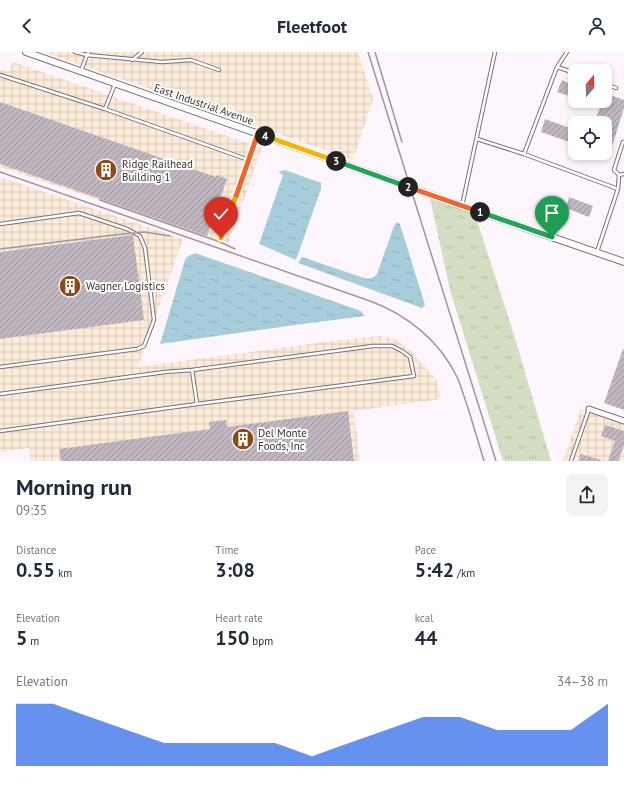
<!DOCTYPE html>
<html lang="en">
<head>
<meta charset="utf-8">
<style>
	:root { --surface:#fff; --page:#f2f2f3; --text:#1f2937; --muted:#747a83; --accent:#2563eb }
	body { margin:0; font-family:"PT Sans",sans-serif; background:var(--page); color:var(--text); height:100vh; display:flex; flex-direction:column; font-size:15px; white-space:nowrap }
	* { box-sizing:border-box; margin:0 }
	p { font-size:13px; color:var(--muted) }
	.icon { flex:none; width:22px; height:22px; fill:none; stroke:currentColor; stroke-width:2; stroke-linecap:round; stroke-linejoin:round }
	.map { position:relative; height:409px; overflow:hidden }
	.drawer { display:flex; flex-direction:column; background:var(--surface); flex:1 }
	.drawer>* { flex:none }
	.needle { width:26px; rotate:19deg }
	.tools { position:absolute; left:568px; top:12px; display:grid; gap:8px }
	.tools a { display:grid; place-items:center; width:44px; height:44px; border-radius:8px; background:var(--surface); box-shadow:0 2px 6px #0003; font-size:20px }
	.pin { position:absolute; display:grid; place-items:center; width:34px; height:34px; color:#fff; margin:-41px -17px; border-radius:50% 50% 50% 0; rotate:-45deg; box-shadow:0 0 4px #0007 }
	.pin .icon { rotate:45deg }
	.km { position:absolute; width:20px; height:20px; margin:-10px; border-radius:50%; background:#222; color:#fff; font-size:11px; line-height:20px; text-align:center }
	.round { display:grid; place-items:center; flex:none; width:42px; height:42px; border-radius:8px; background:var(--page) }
	.overview { display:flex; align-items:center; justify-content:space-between; height:68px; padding:0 16px }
	h1 { font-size:22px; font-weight:600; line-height:30px }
	.figures { display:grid; grid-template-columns:repeat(3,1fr); gap:6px; height:68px; padding:4px 16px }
	.figures div { display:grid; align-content:center }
	.figures b { font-size:20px; font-weight:600 }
	.figures small { font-size:11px; font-weight:400 }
	.figures p { font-size:11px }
	.chart { height:112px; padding:8px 16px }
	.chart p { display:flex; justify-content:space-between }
	.chart svg { width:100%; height:72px; margin-top:4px; fill:var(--accent); opacity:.7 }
	header { display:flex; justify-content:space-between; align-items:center; height:52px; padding:0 16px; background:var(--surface); font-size:18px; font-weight:600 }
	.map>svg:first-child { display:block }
</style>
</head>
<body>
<header><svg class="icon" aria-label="back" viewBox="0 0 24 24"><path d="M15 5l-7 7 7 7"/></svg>Fleetfoot<svg class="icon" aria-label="person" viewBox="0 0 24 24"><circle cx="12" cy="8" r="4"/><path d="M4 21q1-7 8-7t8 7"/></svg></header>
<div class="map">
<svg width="624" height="409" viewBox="0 0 624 409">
	<defs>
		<pattern id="industrial-grid" width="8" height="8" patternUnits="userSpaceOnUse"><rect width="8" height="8" fill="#fdecda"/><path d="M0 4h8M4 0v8" fill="none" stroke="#d9cbbc"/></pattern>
		<pattern id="grass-tufts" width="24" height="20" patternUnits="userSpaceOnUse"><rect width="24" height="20" fill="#d3dec2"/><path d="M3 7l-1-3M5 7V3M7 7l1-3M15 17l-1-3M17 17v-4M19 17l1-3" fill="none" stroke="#b6bfa7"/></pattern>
		<pattern id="water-ripples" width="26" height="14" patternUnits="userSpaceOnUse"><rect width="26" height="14" fill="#a7cdda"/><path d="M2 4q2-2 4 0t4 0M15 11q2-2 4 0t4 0" fill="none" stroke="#90b0bc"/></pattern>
		<pattern id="building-hatch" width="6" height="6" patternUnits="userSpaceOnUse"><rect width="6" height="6" fill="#c0b7c0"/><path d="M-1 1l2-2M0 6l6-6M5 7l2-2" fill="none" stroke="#9d959d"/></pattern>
	</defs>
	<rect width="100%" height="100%" fill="#fef6fd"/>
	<!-- industrial -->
	<path fill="url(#industrial-grid)" d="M44,0H358L373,47L353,108Z
		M13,10L262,96L228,192L0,115V18L8,20Z
		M0,125L183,187L138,315L333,289L379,284L394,286L410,298L436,327L441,347L354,359L360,409H30L29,396L0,400Z
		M581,357L624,372V409H563Z"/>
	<!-- grass -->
	<path fill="url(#grass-tufts)" d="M430,146L475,162L515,286L551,409H503L450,238Z"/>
	<!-- water -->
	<path fill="url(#water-ripples)" d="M285,118L321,131V137L296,208L259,192L283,123L278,120Z
		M397,170L400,172L425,253L422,256L298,211L302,205L361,225C367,227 372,228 377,222L394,174Z
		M195,201L361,259L365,264L295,273L160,292L185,208L187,205Z"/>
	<!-- building -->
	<path fill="url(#building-hatch)" d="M562,28L575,34V46L557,40Z
		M605,41L624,48V56L609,104L605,103V71H594L600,55L584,50L605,49Z
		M0,50L216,125L217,123L227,127L207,184L0,112Z
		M545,67L575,78V92L541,80Z
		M569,145L593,154L589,165L566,156Z
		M132,183H133L144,268L0,287V200Z
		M623,297H624V358L604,351Z
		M348,359L354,409H61L59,397L210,377L209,370L226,368L227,375Z
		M605,373L624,379V393L618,409H608L615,389L601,384Z
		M581,402L601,408V409H578Z"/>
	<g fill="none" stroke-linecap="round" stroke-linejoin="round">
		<!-- service casing -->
		<g stroke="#797179" stroke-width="4.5">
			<path id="service" d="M75,0L87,3L89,0
				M132,8L142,0
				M557,15L567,0
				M81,19L87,3L162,10L191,8L219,18
				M0,23L105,57
				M115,32L105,57L249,108L258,82
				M605,32L616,36
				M477,87L524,102L557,15L575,21
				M524,102L618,137L597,200
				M619,123L624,122
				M618,137L619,123L614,118L623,90H624
				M462,154L495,0
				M0,172L79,161L127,177L140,184L145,196L154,268L144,294L137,297L0,315
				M221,186L249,108
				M192,318L197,352
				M0,342L165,320L192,318L373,294H392L402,299L410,305L414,324L197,352L0,379
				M571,409L589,357"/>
		</g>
		<!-- minor casing -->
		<g stroke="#797179" stroke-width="7">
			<path id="minor" d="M589,357L624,369"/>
		</g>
		<!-- tertiary casing -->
		<g stroke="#797179" stroke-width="8">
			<path id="tertiary" d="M26,0L347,113L462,154L624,210"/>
		</g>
		<!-- service -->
		<use href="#service" stroke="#fff" stroke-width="2.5"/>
		<!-- minor -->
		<use href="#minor" stroke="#fff" stroke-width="5"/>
		<!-- tertiary -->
		<use href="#tertiary" stroke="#fff" stroke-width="6"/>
		<!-- rail -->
		<path stroke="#9c969c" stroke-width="1.5" d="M368,0L496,409
			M375,0L402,90
			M0,120L370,249C408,263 441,290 458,327C462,337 465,348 469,359C474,376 479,392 484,409
			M100,148L220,190L235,197
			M0,197L114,183L144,180L170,184"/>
	</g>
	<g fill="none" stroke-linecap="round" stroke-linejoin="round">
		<!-- split-1 casing -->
		<g stroke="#fff" stroke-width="8">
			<path id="split-1" d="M480,160L552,185"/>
		</g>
		<!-- split-2 casing -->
		<g stroke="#fff" stroke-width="8">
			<path id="split-2" d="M408,135L480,160"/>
		</g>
		<!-- split-3 casing -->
		<g stroke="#fff" stroke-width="8">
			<path id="split-3" d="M336,109L408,135"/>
		</g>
		<!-- split-4 casing -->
		<g stroke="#fff" stroke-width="8">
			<path id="split-4" d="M265,84L336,109"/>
		</g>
		<!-- split-5 casing -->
		<g stroke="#fff" stroke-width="8">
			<path id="split-5" d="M235,147L258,81L265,84"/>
		</g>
		<!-- split-6 casing -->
		<g stroke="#fff" stroke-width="8">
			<path id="split-6" d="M221,186L235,147"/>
		</g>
		<!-- split-1 -->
		<use href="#split-1" stroke="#22a559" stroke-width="5"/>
		<!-- split-2 -->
		<use href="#split-2" stroke="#f0652b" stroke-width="5"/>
		<!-- split-3 -->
		<use href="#split-3" stroke="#22a559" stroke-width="5"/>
		<!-- split-4 -->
		<use href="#split-4" stroke="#f5b400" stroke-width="5"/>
		<!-- split-5 -->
		<use href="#split-5" stroke="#f0652b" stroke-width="5"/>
		<!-- split-6 -->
		<use href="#split-6" stroke="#f5b400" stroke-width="5"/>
	</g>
	<!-- icons -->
	<defs>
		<g id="building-disc" transform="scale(1.15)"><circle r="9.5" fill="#8d4a19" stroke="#fff"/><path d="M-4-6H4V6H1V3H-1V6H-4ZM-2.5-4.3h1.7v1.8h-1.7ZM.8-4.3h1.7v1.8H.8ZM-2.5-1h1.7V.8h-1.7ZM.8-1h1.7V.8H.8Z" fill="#fff"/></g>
	</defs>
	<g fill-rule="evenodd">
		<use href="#building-disc" x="106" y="118"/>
		<use href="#building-disc" x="70" y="234"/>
		<use href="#building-disc" x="243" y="387"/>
	</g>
	<g text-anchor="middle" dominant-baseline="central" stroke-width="4" stroke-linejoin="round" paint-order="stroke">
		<!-- street labels -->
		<g font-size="11" fill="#363236" stroke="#fff">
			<text transform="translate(204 52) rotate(19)">East Industrial Avenue</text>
		</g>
		<!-- poi labels -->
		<g font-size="11" fill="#363236" stroke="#fff" text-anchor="start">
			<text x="122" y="112">Ridge Railhead<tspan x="122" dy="13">Building 1</tspan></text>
			<text x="86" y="234">Wagner Logistics</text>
			<text x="258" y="381">Del Monte<tspan x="258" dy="13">Foods, Inc</tspan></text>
		</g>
	</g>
</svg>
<div class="tools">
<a><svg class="needle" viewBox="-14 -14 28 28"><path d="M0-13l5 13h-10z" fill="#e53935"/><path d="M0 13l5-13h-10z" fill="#747a83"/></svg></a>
<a><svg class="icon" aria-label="locate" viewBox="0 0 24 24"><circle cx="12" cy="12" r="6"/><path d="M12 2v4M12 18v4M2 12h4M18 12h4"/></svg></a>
</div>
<div class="pin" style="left:552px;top:185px;background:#1e9e55"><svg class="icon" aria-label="arrive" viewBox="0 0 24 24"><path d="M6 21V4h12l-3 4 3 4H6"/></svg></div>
<div class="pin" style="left:221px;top:186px;background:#d93025"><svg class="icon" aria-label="check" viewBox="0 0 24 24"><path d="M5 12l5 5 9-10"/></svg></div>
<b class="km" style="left:480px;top:160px">1</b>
<b class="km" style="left:408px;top:135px">2</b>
<b class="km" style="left:336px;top:109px">3</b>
<b class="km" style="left:265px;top:84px">4</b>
</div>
<section class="drawer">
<div class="overview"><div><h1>Morning run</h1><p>09:35</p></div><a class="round"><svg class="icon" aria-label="share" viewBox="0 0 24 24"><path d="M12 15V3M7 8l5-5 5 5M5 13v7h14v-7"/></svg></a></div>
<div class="figures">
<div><p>Distance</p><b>0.55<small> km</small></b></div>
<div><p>Time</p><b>3:08</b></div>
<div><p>Pace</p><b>5:42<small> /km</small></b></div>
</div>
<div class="figures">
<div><p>Elevation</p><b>5<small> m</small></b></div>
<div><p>Heart rate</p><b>150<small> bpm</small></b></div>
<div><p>kcal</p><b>44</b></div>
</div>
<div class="chart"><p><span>Elevation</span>34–38 m</p>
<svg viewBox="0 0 160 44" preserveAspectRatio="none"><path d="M0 44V6L10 6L20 14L30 22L40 30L50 30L60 30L70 30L80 38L90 30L100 22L110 14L120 14L130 22L140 22L150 22L160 6V44z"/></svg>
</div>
</section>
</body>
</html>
